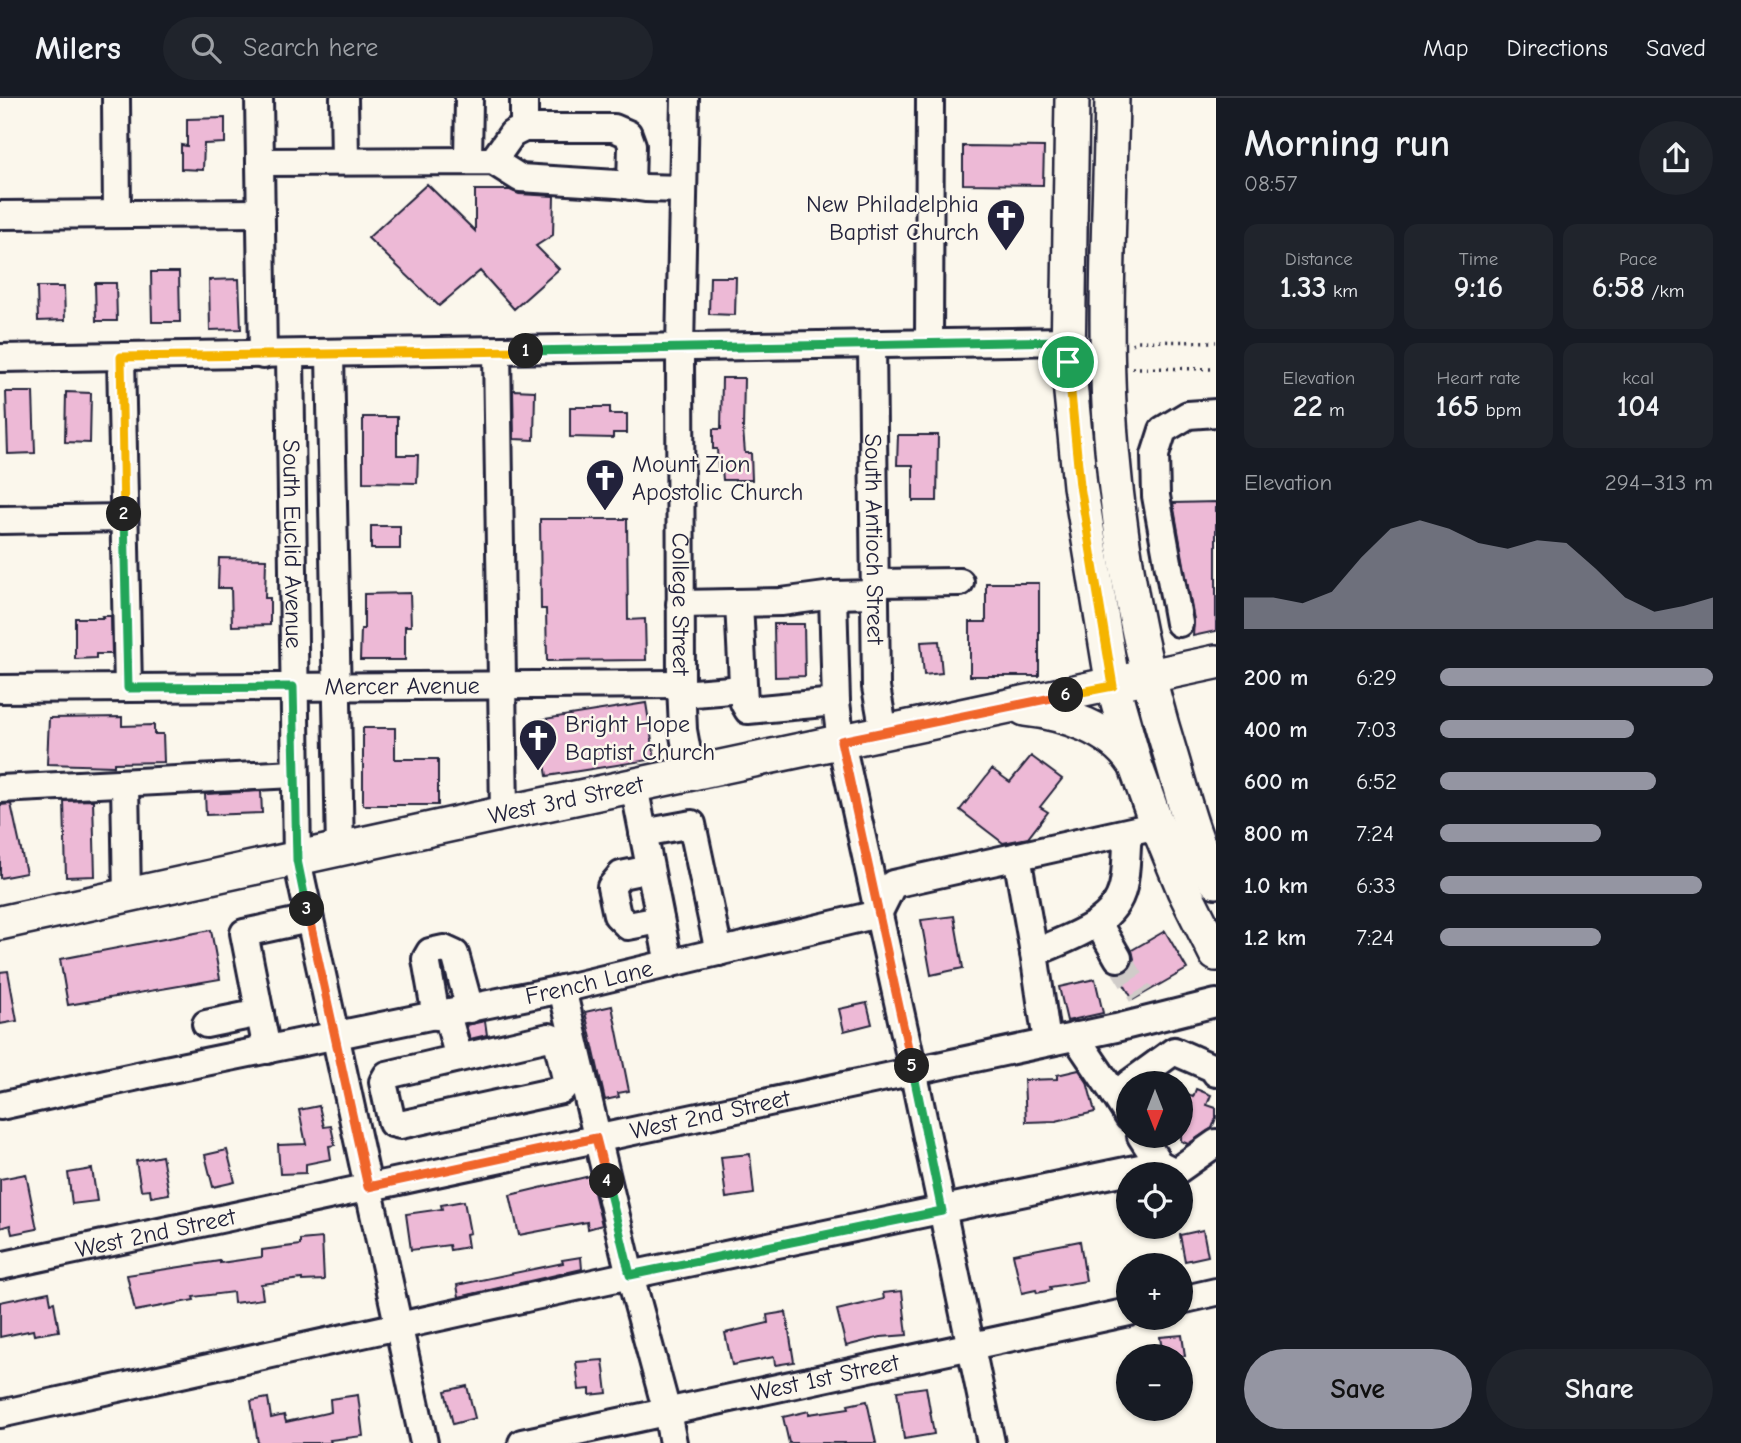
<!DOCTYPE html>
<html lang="en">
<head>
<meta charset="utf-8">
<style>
	:root { --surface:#171b24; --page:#20242c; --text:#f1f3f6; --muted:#9ea1a6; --line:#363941; --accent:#9495a2 }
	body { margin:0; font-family:"Comic Neue",sans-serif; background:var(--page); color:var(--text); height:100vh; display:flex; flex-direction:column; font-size:26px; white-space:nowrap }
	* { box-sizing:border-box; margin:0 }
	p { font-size:23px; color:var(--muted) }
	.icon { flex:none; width:38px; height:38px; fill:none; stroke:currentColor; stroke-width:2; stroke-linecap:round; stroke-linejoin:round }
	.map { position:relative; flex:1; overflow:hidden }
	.side { display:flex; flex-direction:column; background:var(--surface); width:525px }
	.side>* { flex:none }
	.needle { width:46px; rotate:180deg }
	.tools { position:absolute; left:1116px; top:973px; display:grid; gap:14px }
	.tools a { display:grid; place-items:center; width:77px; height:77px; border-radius:50%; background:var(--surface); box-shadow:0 2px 5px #0004; font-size:35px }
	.pin { position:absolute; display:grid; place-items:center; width:60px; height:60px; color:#fff; margin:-30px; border:4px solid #fff; border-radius:50%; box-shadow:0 2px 7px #0007 }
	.km { position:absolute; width:35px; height:35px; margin:-18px; border-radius:50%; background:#222; color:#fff; font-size:19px; line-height:35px; text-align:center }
	.round { display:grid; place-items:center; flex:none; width:74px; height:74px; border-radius:37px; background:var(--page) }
	.overview { display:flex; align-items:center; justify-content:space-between; height:119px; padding:0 28px }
	h1 { font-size:38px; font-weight:600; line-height:52px }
	.stats { display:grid; grid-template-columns:repeat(3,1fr); gap:10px; height:119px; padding:7px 28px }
	.stats div { display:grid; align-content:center; border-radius:14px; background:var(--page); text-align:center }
	.stats b { font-size:30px; font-weight:600 }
	.stats small { font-size:19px; font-weight:400 }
	.stats p { font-size:19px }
	.chart { height:196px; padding:14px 28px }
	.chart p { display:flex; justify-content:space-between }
	.chart svg { width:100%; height:126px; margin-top:7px; fill:var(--accent); opacity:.7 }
	.button { display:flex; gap:14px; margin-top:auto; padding:14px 28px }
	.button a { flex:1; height:80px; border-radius:42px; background:var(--accent); color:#111; font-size:28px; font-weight:600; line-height:80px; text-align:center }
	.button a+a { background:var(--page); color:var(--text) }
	ul { padding:0 28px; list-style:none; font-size:23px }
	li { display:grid; grid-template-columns:112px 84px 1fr; align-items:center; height:52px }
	li i { height:18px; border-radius:9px; background:var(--accent) }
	header { display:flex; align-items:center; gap:42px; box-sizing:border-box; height:98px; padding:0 35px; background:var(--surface); border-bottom:2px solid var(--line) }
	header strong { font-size:33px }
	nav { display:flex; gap:38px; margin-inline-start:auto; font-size:24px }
	.search { width:490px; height:63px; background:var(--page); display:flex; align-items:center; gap:18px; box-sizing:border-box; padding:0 24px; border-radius:38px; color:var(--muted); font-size:26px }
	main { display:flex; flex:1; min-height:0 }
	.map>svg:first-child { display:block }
</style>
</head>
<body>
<header>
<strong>Milers</strong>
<div class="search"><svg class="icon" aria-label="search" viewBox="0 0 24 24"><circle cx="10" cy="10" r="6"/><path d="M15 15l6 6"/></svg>Search here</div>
<nav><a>Map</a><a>Directions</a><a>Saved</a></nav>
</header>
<main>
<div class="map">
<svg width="1216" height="1345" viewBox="0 0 1216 1345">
	<rect width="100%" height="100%" fill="#fbf7ec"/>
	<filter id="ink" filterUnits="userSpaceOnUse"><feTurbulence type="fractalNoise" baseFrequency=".0143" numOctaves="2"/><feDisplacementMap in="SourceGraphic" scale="14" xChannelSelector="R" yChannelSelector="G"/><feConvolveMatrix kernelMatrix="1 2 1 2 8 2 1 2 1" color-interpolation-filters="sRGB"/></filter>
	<g filter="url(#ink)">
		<!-- building -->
		<path fill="#edb9d6" stroke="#22223b" stroke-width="2" d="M225,20V45L204,46L203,72L181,71V47L187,48V21Z
			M963,48L1044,49L1043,87L963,86Z
			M427,86L475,133V92H510L519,96L554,98L553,137L536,148L559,171L514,211L480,173L439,208L368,140Z
			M151,174H179L180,224H152Z
			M710,179H736L735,217L709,216Z
			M239,181L241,231L210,232L209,182Z
			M95,185H116L117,223H96Z
			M37,189H64L65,222L38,223Z
			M722,280H744L743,331L745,355H751L752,382H723L722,371H718L717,351H713V331H721Z
			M513,292L535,293L534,342L514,341Z
			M6,294H33L35,355L8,356Z
			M66,294L91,295L90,345L65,344Z
			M570,309H610V316H627V335H613V340L570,339Z
			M363,319H397V357H418L417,385L363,384Z
			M898,337H938L937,403H913V367H897Z
			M1216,404V533L1193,538L1194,522L1173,405Z
			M540,421H627L628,522L645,521L646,562L547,563L546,511H541Z
			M371,428H400V451H371Z
			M219,460L266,461L265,500H270V527L232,528L231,490H218Z
			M986,485H1039V578H970V524H986Z
			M410,495L411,528H405V562H360L361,531H364V496Z
			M102,518H111L112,556H96V560L75,561V520H103Z
			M774,526H804L805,578L775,579Z
			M939,543L942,575L924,577L921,544Z
			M646,605L655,661L547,678L538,622Z
			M122,619V628L154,627V636H163L164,664L114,665V668L47,666L49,620Z
			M363,630H395V661H438V707H363Z
			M1031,658L1062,681L1040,709L1048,714L1028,740L1003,745L960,712L992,671L1010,684Z
			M261,693L262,715L206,717L205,696Z
			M93,702L95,778L66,779L64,703Z
			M11,706L26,775L0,780V707Z
			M954,818L963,870L931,877L921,822Z
			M211,832L220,881L68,907L60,861Z
			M1165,833L1187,871L1133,902L1118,876L1125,874L1131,868L1134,861L1132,852Z
			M8,873L17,923L0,926V874Z
			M1095,881L1103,915L1067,923L1059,889Z
			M867,905L872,926L844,933L839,911Z
			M612,908L629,993L618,995L619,999L605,1002L585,914Z
			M485,923L487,937L470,941L466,927Z
			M1079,972L1087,984L1095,1014L1056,1023L1026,1024L1024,982L1057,981V977Z
			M1196,991L1211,997L1207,1007L1216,1010V1020L1212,1030L1188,1046L1181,1043V995L1193,999Z
			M319,1008L324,1029L331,1028L335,1047L329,1048L331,1061L306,1066V1075L280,1076L278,1047L306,1046L299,1012Z
			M227,1052L235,1084L213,1089L205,1057Z
			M750,1056L754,1096L726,1100L721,1059Z
			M162,1058L169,1096L151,1099L150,1091L141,1092L136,1063Z
			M92,1071L97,1103L72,1106L68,1075Z
			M26,1076L37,1131L12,1136L10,1127L0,1130V1081Z
			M590,1078L602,1127L588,1131L587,1124L519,1137L510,1097Z
			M464,1103L470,1135L466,1136L468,1149L450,1152L449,1147L411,1152L406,1116L442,1111L441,1107Z
			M1203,1132L1208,1158L1185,1163L1180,1137Z
			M322,1140L324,1182L302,1183V1181L261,1186L263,1201L234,1205L233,1194L193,1199L194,1202L135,1213L127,1177L220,1163V1165L262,1159V1152L300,1147V1142Z
			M1080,1143L1086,1183L1050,1189L1051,1192L1037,1195L1036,1192L1022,1195L1013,1156Z
			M581,1159L582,1171L459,1199L457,1187L563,1165L562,1162Z
			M902,1193L907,1237L881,1239L846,1248L837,1212L884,1201L883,1195Z
			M49,1194L51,1205L54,1204L59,1233L34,1237L33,1232L0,1239V1204Z
			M786,1214L794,1264L775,1267L774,1259L732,1267L725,1235L768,1225L767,1217Z
			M1182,1237L1185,1258H1163L1160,1239Z
			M603,1262L607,1295L590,1297V1291L579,1292L576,1264Z
			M467,1288L475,1320L453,1326L445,1293Z
			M926,1289L934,1336L904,1341L897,1293Z
			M358,1297L363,1338L330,1342L331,1345H258L251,1303L268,1300L271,1320L284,1317L286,1324L331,1314L330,1301Z
			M867,1303L876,1345H789L783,1319L809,1313V1316L849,1310L848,1307Z"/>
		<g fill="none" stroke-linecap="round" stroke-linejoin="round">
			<!-- minor-tunnel -->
			<path stroke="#d0ccc9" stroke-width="26" stroke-dasharray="26 13" stroke-linecap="butt" d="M1118,860L1141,897"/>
			<!-- minor casing -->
			<g stroke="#22223b" stroke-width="32">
				<g id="minor">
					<path d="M116,0L117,116"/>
					<path d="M259,0L263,257"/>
					<path d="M344,0L345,63"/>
					<path id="s1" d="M685,0L680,251L681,586L683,632L691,676"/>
					<path d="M524,30V0"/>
					<path d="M468,63L469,0"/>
					<path d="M493,63L512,36L524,30H614L628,36L632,47L631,88"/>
					<path d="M260,64L493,63L520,80L617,86L645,90L683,91"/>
					<path d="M0,117L261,115"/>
					<path d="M929,245L930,0"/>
					<path id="s2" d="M872,247L876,589L884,634"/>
					<path d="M497,253L504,715"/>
					<path id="s3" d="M290,257L297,762L424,1345"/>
					<path d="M330,257L340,752"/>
					<path d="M121,259L128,590"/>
					<path d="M0,260L1068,243"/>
					<path d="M0,422L124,420"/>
					<path d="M875,485L960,484"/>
					<path d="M833,497L836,604L841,644L913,972L991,1345"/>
					<path d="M739,505L744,605L748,612L836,604"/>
					<path d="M680,506L781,504L833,497L875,496"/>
					<path d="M1179,525L1156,398L1155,357L1163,332L1188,317L1216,315"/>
					<path id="s4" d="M0,591L681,586"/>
					<path d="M681,596L743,591"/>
					<path d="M125,686L127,798"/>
					<path d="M634,688L669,866"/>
					<path d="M0,691L294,676"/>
					<path d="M643,735L692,726L719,854"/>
					<path d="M1017,758L1034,855"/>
					<path d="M650,771L621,777L611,789L617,817L628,828L660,822"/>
					<path d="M1098,825L1118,860"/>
					<path d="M562,891L630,1177L667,1314L673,1345"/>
					<path d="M447,916L459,960L549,939L557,942L567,985L561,992L400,1027L392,1025L383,984L387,977L459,960"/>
					<path d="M436,918L426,861L430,854L444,851L455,856L470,911"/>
					<path d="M206,926L260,915"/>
					<path d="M1075,938L1115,997L1129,986"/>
					<path d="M1047,944L1034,855C1066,840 1114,828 1123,789C1127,772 1126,752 1128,735"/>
					<path d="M267,952L244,835L309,821"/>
					<path d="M1130,985L1174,953L1213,970L1216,975"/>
					<path d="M1115,997L1129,1019"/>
					<path id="s5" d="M0,1008L161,973L562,891L878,816L893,786L1158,727"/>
					<path d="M1141,1038L1159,1066L1175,1074L1216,1045"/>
					<path id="s6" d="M0,1168L1116,930L1216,905"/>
					<path d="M1181,1202L1216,1194"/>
					<path d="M0,1316L630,1177L1159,1066"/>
					<path id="s7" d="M522,1345L1129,1214"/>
				</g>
			</g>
			<!-- major casing -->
			<g stroke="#22223b" stroke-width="38">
				<g id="major">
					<path d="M1072,0L1068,264L1080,388L1113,588L1136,669L1154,719L1184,792L1216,856"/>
					<path d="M1112,0C1110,116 1102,235 1112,351C1121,454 1140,559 1171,658C1183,698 1194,747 1216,783"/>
					<path d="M1025,611C1064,615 1111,631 1133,664"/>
					<path id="s8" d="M0,825L504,715L1216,564"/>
				</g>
			</g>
			<!-- path -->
			<path stroke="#22223b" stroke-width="3.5" stroke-dasharray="2 5" stroke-linecap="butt" d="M1132,246L1137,243L1216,244
				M1132,270L1216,271"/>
			<!-- minor -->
			<use href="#minor" stroke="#fbf7ec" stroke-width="26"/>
			<!-- major -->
			<use href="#major" stroke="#fbf7ec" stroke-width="33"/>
		</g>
	</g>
	<g fill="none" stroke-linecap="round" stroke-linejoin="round" filter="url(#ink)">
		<!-- split-1 casing -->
		<g stroke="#fff" stroke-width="14">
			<path id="split-1" d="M526,253L1068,243V264"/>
		</g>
		<!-- split-2 casing -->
		<g stroke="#fff" stroke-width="14">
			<path id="split-2" d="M124,416L121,259L526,253"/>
		</g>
		<!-- split-3 casing -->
		<g stroke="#fff" stroke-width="14">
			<path id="split-3" d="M124,416L128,590L293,589L297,762L307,811"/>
		</g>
		<!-- split-4 casing -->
		<g stroke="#fff" stroke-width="14">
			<path id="split-4" d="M307,811L368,1089L596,1040L607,1083"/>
		</g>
		<!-- split-5 casing -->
		<g stroke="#fff" stroke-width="14">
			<path id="split-5" d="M607,1083L630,1177L942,1113L912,968"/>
		</g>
		<!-- split-6 casing -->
		<g stroke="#fff" stroke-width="14">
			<path id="split-6" d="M912,968L841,643L1066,597"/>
		</g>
		<!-- split-7 casing -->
		<g stroke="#fff" stroke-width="14">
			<path id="split-7" d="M1066,597L1113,588L1080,388L1068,264"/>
		</g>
		<!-- split-1 -->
		<use href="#split-1" stroke="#22a559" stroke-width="9"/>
		<!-- split-2 -->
		<use href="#split-2" stroke="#f5b400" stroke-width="9"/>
		<!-- split-3 -->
		<use href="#split-3" stroke="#22a559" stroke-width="9"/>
		<!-- split-4 -->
		<use href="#split-4" stroke="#f0652b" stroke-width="9"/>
		<!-- split-5 -->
		<use href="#split-5" stroke="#22a559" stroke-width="9"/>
		<!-- split-6 -->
		<use href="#split-6" stroke="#f0652b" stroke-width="9"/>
		<!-- split-7 -->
		<use href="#split-7" stroke="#f5b400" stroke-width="9"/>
	</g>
	<!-- icons -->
	<defs>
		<g id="church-pin" transform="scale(2.0125)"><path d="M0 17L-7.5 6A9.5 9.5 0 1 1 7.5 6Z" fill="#22223b" stroke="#fbf7ec"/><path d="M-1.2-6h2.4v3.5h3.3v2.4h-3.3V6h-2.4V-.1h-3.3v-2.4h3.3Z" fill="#fff"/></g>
	</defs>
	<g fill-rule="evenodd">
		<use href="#church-pin" x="1006" y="120"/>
		<use href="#church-pin" x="605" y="380"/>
		<use href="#church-pin" x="538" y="640"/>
	</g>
	<g text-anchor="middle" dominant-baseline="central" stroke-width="5" stroke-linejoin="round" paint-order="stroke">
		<!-- poi labels -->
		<g font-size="24" fill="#22223b" stroke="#fbf7ec" text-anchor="start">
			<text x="979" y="106" text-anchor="end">New Philadelphia<tspan x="979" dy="28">Baptist Church</tspan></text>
			<text x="632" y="366">Mount Zion<tspan x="632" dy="28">Apostolic Church</tspan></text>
			<text x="565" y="626">Bright Hope<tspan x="565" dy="28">Baptist Church</tspan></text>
		</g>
		<!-- street labels -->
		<g font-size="24" fill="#22223b" stroke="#fbf7ec">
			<text stroke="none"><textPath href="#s2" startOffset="194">South Antioch Street</textPath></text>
			<text stroke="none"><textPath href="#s3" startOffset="189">South Euclid Avenue</textPath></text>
			<text stroke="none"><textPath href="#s1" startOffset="506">College Street</textPath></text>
			<text stroke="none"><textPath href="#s4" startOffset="402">Mercer Avenue</textPath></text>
			<text stroke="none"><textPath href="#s8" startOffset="579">West 3rd Street</textPath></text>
			<text stroke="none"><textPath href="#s5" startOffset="602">French Lane</textPath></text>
			<text stroke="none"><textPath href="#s6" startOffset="726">West 2nd Street</textPath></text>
			<text stroke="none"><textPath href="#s6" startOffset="159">West 2nd Street</textPath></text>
			<text stroke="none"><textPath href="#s7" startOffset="310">West 1st Street</textPath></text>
		</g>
	</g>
</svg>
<div class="tools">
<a><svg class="needle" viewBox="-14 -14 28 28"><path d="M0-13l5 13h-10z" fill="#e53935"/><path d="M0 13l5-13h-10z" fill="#9ea1a6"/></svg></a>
<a><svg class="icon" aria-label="locate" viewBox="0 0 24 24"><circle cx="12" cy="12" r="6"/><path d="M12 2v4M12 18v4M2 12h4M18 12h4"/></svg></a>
<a>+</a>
<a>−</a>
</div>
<div class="pin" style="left:1068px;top:264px;background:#1e9e55"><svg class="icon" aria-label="arrive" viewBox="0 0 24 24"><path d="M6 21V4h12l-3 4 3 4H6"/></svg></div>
<b class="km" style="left:526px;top:253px">1</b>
<b class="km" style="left:124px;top:416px">2</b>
<b class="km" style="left:307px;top:811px">3</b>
<b class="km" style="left:607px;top:1083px">4</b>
<b class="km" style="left:912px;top:968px">5</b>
<b class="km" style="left:1066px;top:597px">6</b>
</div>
<section class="side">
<div class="overview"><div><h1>Morning run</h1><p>08:57</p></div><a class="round"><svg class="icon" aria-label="share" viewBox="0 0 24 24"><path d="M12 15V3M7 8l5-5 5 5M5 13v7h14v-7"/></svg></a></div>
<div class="stats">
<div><p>Distance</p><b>1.33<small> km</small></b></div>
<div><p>Time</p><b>9:16</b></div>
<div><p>Pace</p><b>6:58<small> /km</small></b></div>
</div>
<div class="stats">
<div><p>Elevation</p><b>22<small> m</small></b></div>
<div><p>Heart rate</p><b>165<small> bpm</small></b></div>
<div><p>kcal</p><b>104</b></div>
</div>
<div class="chart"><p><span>Elevation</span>294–313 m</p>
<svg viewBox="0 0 160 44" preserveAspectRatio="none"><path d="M0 44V33L10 33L20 35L30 31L40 19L50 9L60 6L70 9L80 14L90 16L100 13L110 14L120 23L130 33L140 38L150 36L160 33V44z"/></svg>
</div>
<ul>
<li><b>200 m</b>6:29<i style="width:100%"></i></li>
<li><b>400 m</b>7:03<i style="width:71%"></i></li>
<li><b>600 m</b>6:52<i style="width:79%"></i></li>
<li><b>800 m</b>7:24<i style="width:59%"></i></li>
<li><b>1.0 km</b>6:33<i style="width:96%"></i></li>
<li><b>1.2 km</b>7:24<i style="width:59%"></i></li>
</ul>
<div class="button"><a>Save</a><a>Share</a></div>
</section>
</main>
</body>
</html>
